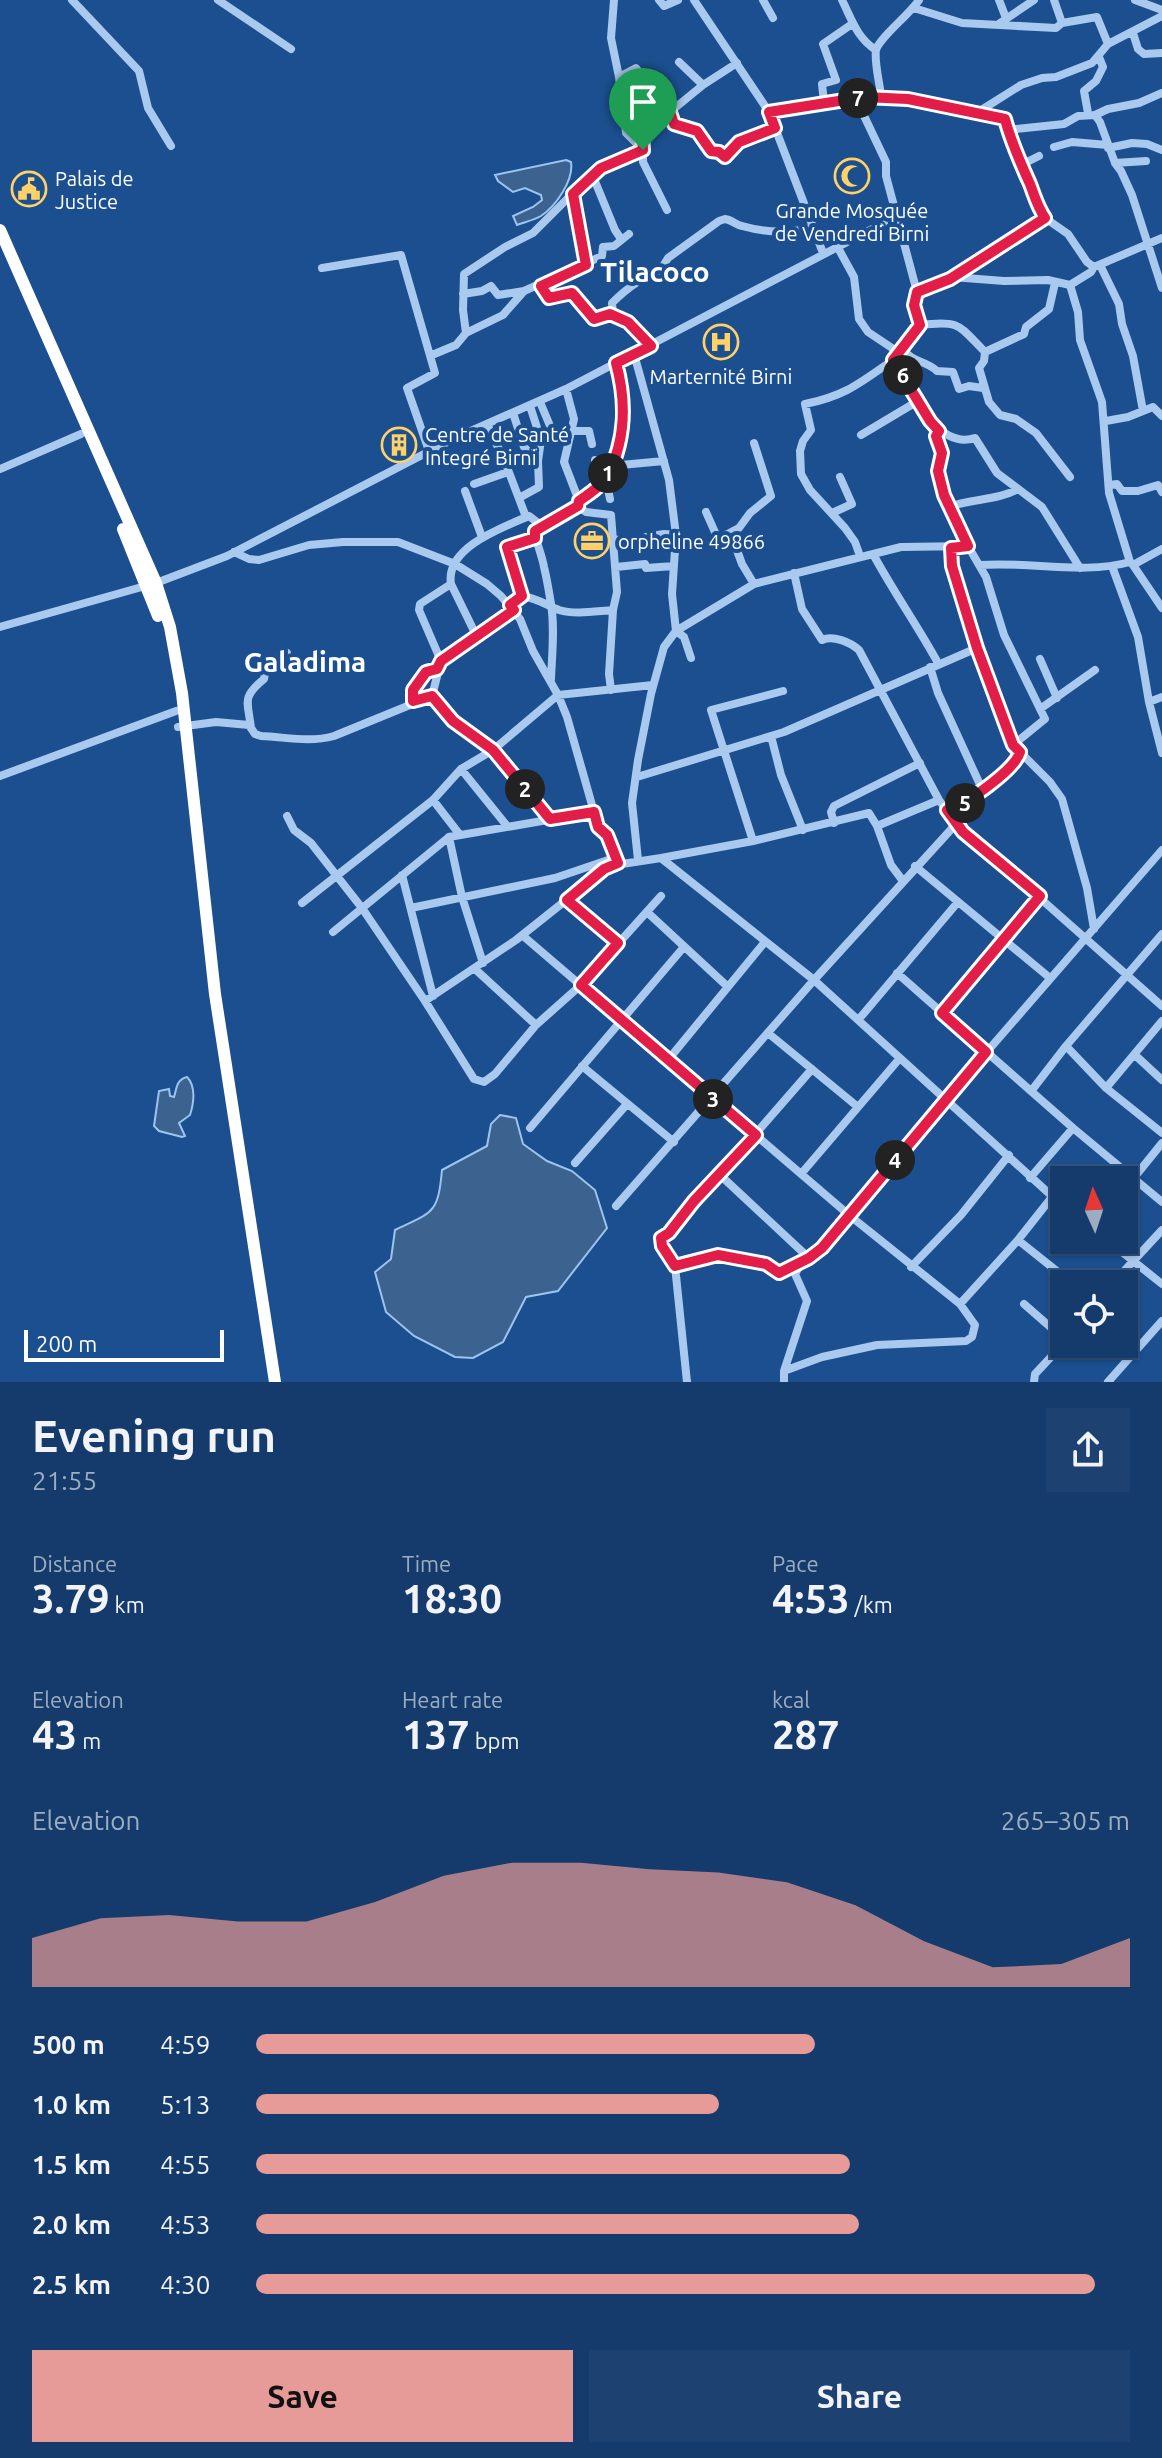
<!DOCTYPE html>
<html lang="en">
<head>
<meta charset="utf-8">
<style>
	:root { --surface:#143b6b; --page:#1d4271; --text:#f1f3f6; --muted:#9dadc1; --line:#33557e; --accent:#e69b98 }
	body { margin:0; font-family:Ubuntu,sans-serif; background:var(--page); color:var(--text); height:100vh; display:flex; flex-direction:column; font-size:30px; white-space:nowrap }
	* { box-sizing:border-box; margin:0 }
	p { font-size:26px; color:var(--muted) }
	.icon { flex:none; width:44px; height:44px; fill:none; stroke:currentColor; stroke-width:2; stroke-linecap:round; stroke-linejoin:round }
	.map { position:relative; height:1382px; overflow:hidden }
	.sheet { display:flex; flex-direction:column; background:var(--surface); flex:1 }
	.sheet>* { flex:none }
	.needle { width:52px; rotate:357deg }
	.fabs { position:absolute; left:1050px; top:1166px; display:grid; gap:16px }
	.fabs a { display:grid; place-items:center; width:88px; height:88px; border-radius:0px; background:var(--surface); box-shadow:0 2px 6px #0004,0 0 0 2px var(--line); font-size:40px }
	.scale { position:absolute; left:24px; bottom:20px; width:200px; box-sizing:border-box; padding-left:8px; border:4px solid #fff; border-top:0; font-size:22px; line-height:28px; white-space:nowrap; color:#fff; -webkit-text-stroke:6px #1b4f8f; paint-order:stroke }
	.pin { position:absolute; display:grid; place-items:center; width:68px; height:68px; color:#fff; margin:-82px -34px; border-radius:50% 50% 50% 0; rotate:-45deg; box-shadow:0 0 8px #0007 }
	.pin .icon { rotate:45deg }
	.km { position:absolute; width:40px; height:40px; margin:-20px; border-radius:50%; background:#222; color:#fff; font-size:22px; line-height:40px; text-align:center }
	.round { display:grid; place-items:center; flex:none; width:84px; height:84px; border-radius:0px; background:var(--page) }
	.headline { display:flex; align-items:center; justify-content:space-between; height:136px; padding:0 32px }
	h1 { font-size:44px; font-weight:700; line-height:60px }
	.metrics { display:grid; grid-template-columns:repeat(3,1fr); gap:12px; height:136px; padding:8px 32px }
	.metrics div { display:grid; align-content:center }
	.metrics b { font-size:40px; font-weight:700 }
	.metrics small { font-size:22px; font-weight:400 }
	.metrics p { font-size:22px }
	.chart { height:224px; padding:16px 32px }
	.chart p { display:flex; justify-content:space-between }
	.chart svg { width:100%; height:144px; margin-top:8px; fill:var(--accent); opacity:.7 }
	.cta { display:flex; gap:16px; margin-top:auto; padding:16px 32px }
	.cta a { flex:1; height:92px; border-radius:0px; background:var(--accent); color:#111; font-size:32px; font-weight:700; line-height:92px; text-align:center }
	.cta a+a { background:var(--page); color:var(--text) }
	ul { padding:0 32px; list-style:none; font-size:26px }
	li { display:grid; grid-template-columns:128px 96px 1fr; align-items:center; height:60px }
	li i { height:20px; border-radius:10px; background:var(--accent) }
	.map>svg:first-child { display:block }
</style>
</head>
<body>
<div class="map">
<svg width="1162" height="1382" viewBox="0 0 1162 1382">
	<rect width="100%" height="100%" fill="#1b4f8f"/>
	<!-- water -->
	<path fill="#3c6290" stroke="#9cc4f0" stroke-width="2" d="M566,160L571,162C574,180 556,206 541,216C534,220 525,222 517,225L513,216L533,207L542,200L541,195L525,188L513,192L498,181L495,175Z
		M187,1077C196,1086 194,1103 190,1115L179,1123L185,1136L182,1137L159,1131L154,1126L159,1091L169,1089L170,1096L174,1097C177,1088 176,1080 187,1077Z
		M500,1115L516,1118L523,1144L547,1161L572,1171L595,1190L607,1228L558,1291L526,1297L503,1342L473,1358L455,1357L414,1336L386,1312L375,1272L391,1259L395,1230C433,1212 438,1214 442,1170L487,1146L491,1124Z"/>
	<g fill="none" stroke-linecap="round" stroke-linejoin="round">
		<!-- minor -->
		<path stroke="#a9c9ee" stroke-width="8" d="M72,0L139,71L148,108L171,146
			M218,0L291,49
			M614,0L611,38L619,77L636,68L670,112L703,85L737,63
			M659,0L664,6L678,0
			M694,0L769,112L823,253
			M763,0L773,18
			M842,0C852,20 857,38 876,50
			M999,0L1006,18
			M1054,0L1062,23L1097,17L1108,44
			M1135,0L1162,10
			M914,8L962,23L1056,28L1062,23
			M1000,23L1034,0
			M1133,33L1138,49L1144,54L1162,53
			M679,62L703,85
			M619,77L626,133L643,150V162L667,210
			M881,97C880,83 874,63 876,50C879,38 910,14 919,0
			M824,103L822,84L836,80L823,44L852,24
			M769,112C814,104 860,93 906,98C939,102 972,119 1005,119L1009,139L1031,187L1034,201L1045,218L950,279L917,292L886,176V162L856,99
			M1088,113L1084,91L1096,81L1103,67L1099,57
			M975,114L1021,85L1042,78L1056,77L1092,63L1108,44L1162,16
			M1095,115L1108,109L1139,103L1162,93
			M1007,130L1064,124L1078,116L1095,115L1100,122L1115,163L1121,171L1132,195L1162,288
			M1054,147L1072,142L1108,145
			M1108,148L1132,143L1147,144L1162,150
			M1115,163L1146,161
			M1021,165L1039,156
			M592,174L615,230L621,239
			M573,194L586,265
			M1045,218L1068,234L1087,262L1094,267
			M837,246L854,277L859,319L868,332L898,352L893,360
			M1100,265L1119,304L1122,324L1133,356L1143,411
			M322,268L401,255L435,373L407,388L429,451
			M952,277L1004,281L1048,280L1070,285
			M541,286L549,298L572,293L594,319L613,314L628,322L651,346
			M917,292L914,305L920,325C961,320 958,325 985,352L984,361L979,368L989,402L1000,415L1016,419L1036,433L1070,477
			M463,294L482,291L491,286L498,295L524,291
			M613,314L612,303C626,289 642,277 660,271L668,258L719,221L725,219C732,220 736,225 742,226C767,233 789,234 813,227
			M466,333L463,310L464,274L505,247L533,233L592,174L625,156L643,150L642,133L670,112L674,124L697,131L711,151L719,152L725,157L739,142L775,128
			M901,347C913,364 924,359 937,371L953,372L959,389L969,386L983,388
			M899,351L920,325
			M985,352L1024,334L1026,327L1049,309L1055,283
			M634,354L669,480L676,535L672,594L676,631L664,647L651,694L638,760L632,803L638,860
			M432,355L456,345L466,333L503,315L524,291L602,256L603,247L614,246L629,234
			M566,389L574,419L564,462L579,501
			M540,402L556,440
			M513,413L524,447L538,461
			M1106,421L1128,417L1153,407L1162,416
			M487,424L505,462L526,517
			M573,431H589L592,444
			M939,431L936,436L942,453L938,471L944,495L968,546
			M861,435L918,401
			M595,460L603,461L610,466L664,461
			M0,469L81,434
			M474,484L508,472
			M1110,485L1117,484L1122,491H1138L1158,485L1162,492
			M465,491L482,537
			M519,498L539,487L538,461L541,440L530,406
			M610,499L606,479L610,466L616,458L622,432L625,398L616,363
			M578,506L586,512L611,515L617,592L613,610L609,674L611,690
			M949,507C970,499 1000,500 1018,489
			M706,512L718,539L739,528L750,513L771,496L754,443
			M832,513L852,504L840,477
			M542,526L535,531C536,543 542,555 544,567C547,579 549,592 551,604C555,628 552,654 551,679
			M731,534L742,564L754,584
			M613,539L642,544L646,537L664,534L676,535
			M234,552L249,559L259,560L309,545L343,542H398L455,564L487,584L501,596L520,619L533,651L558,695L567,717L594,812
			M873,554C893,591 917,625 938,663
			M860,556L855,542L845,528L810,490L801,474L800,451L803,441L811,430L805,404C845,396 860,383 893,360C910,388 936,451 975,438L997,473L1042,507L1080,568
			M1130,562L1109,493L1102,402L1080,340L1078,312L1070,285L1091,272L1094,267L1162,238
			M980,565C1029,561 1083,575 1130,562L1133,565L1162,549
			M1133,565L1162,608
			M1112,566L1138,637L1149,702L1162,753
			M616,567L645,564L646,568L674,566
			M794,573L802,609L822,640C833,635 850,642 859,650L939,800L956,824L1162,1006
			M451,584L420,604L419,610L441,661L432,696L453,721L493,750L550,819
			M522,596L510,563L507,547L535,538
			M510,605L522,596C537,598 546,605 559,610C575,615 597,611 613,610
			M0,627L156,583L227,556L455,438L566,389L897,216
			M477,637L451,584C445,547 504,527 529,516L542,526L578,506L579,501L606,479
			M691,658L684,637L676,631L754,584L901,547L968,546L986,577L1004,635L1045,719L1013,745L977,648L952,566L951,548
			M1040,659L1057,698
			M930,667L938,693L982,789
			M413,701V690L426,672L437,669L441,661L514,610
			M1149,702L1162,697
			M1040,709L1095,670
			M178,727L216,722L249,725L255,734L261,736C286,737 309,743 334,736L432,696
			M251,728C248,701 241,698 264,679L267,664L287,653
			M771,736L781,775L803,830
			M1013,745L1050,782L1062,799L1087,888L1094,929
			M461,769L507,826
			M0,776L176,711
			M637,777L784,732L977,648
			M433,800L460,835
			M947,810C965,805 1015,770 1020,752
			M287,816L294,830L311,843L362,908L425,1001L474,1079L484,1082L495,1074L536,1025L581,985L661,896
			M834,823L831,812L834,806L920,763
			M877,826L939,800
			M753,841L711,710L783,691
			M661,858L753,841L869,813L877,826L891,865L903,881
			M915,866L1050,978
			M402,875L433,996
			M567,900L618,943
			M302,903L433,800L461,769L493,750L558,695L653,685
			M411,908L555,878L614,858
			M647,912L728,987
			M333,932L449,837
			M522,935L849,1215L960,1304L975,1325L972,1337L966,1341L877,1345L822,1357L784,1371V1382
			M483,963L462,897L449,837L594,812L598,827L607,835L618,863
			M475,969L536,1025
			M897,973L1073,1128L1162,1202
			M425,1001L516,940L609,866L661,858L814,980L1064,1207
			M942,1013L1040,896
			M859,1019L958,902
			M768,1033L858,1107
			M1066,1046L1106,1088L1162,1133
			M1135,1055L1162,1080
			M668,1060L764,943
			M582,1066L674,1142
			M1106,1088L1162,1021
			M1032,1090L1066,1046L1162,934
			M530,1128L683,948
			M575,1163L627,1104
			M719,1174L809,1258
			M801,1174L900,1058
			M1030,1178L1073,1128
			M1133,1179L1162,1143
			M616,1206L814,980L956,824
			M1018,1240L1073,1284
			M1107,1240L1162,1284
			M675,1266L662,1246L661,1238L669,1233L812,1069
			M911,1267L961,1215L1009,1155
			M1112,1284L1162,1230
			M960,1304L1018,1240L1052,1197
			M1024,1304L1064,1339
			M784,1371L807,1301L795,1274L803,1260L822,1248L946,1099L1162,850
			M687,1382L675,1266L718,1255L766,1264L779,1273L799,1263
			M1034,1382L1035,1374L1064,1343
			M1108,1382L1162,1321"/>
		<!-- highway -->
		<path stroke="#fff" stroke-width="12" d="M0,230L156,583L170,627L182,693L215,994L275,1382
			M123,529L158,616"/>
	</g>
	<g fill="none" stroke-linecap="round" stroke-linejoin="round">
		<!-- route casing -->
		<g stroke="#fff" stroke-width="16">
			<path id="route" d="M864,97L908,99L1005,119C1011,142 1020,162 1030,184C1035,197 1037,206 1045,218L950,279L917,292L914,305L920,325L893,360L930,421L939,431L936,436L942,453L938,471L944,495L968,546L951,548L952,566L977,648L1013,745L1020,752C1015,770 965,805 947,810L963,832L1040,896L942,1013L986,1052L822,1248L809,1258L779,1273L766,1264L718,1255L675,1266L662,1246L661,1238L669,1233L694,1201L756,1135L581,985L618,943L567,900L604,869L618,863L607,835L598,827L594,812L550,819L493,750L453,721L432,696L413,701V690L426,672L437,669L441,661L514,610L510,605L522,596L507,547L535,538V531L578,506L579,501C587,495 602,486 607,477C626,440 627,403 616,363L651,346L628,322L610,314L594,319L572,293L549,298L541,286L586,265L573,194L601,168L643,150L642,133L670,112L674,124L697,131L711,151L719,152L725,157L739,142L775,128L769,112Z"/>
		</g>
		<!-- route -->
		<use href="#route" stroke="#e11d48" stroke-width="10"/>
	</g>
	<!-- icons -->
	<defs>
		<g id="mosque-ring" transform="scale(1.8)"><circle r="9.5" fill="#1b4f8f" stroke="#ffd166" stroke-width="1.5"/><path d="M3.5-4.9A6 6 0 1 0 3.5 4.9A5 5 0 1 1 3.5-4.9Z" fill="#ffd166"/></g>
		<g id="civic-ring" transform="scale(1.8)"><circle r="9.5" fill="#1b4f8f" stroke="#ffd166" stroke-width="1.5"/><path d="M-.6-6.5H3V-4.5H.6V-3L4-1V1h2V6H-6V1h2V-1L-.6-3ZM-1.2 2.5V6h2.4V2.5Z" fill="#ffd166"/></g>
		<g id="hospital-ring" transform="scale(1.8)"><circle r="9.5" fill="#1b4f8f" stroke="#ffd166" stroke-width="1.5"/><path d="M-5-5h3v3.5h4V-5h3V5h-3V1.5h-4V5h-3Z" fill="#ffd166"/></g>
		<g id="building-ring" transform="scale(1.8)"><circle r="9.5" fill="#1b4f8f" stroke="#ffd166" stroke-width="1.5"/><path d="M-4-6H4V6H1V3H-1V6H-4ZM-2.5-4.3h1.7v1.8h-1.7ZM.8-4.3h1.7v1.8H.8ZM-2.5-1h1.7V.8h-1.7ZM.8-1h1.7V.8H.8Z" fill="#ffd166"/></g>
		<g id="office-ring" transform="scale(1.8)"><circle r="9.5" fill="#1b4f8f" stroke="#ffd166" stroke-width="1.5"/><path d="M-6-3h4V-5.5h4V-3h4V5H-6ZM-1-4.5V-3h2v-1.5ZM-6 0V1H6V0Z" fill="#ffd166"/></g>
	</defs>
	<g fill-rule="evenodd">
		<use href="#mosque-ring" x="852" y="176"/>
		<use href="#civic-ring" x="29" y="189"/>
		<use href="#hospital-ring" x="721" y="342"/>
		<use href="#building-ring" x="399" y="445"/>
		<use href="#office-ring" x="592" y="541"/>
	</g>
	<g text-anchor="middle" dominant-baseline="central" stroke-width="8" stroke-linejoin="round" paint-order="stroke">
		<!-- poi labels -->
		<g font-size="20" fill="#fff" stroke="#1b4f8f" text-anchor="start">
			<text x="55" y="178">Palais de<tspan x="55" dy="23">Justice</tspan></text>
			<text x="852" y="210" text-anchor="middle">Grande Mosquée<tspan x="852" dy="23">de Vendredi Birni</tspan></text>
			<text x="721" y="376" text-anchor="middle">Marternité Birni</text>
			<text x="425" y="434">Centre de Santé<tspan x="425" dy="23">Integré Birni</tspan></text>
			<text x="618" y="541">orpheline 49866</text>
		</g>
		<!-- district labels -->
		<g font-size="28" font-weight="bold" fill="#fff" stroke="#1b4f8f">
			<text x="655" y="271">Tilacoco</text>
			<text x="305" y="661">Galadima</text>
		</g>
	</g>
</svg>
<div class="fabs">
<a><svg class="needle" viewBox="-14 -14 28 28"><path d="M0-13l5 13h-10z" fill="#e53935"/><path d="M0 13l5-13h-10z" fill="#9dadc1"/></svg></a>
<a><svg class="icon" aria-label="locate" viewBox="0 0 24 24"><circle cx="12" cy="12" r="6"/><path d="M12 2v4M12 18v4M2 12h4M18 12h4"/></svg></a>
</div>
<div class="scale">200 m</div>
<div class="pin" style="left:643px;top:150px;background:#1e9e55"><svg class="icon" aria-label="arrive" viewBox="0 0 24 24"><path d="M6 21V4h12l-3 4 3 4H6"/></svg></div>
<b class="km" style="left:608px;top:473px">1</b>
<b class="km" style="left:525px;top:789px">2</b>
<b class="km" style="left:713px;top:1099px">3</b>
<b class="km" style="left:895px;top:1160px">4</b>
<b class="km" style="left:965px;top:803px">5</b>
<b class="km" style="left:903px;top:375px">6</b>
<b class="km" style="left:858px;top:98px">7</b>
</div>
<section class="sheet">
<div class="headline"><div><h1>Evening run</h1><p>21:55</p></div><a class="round"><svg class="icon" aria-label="share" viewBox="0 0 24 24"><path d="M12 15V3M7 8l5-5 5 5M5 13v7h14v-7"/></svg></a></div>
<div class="metrics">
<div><p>Distance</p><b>3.79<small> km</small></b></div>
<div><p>Time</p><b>18:30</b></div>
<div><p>Pace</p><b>4:53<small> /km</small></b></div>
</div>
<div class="metrics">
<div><p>Elevation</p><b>43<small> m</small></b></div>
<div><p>Heart rate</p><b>137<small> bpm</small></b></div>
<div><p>kcal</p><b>287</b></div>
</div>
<div class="chart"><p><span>Elevation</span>265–305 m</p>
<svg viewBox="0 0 160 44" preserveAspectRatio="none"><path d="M0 44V29L10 23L20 22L30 24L40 24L50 18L60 10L70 6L80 6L90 8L100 9L110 12L120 19L130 30L140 38L150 37L160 29V44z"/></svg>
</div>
<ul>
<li><b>500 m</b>4:59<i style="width:64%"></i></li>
<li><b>1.0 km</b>5:13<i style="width:53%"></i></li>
<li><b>1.5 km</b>4:55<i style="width:68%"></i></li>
<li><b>2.0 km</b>4:53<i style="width:69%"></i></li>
<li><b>2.5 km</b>4:30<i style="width:96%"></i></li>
</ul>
<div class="cta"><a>Save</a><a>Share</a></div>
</section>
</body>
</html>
